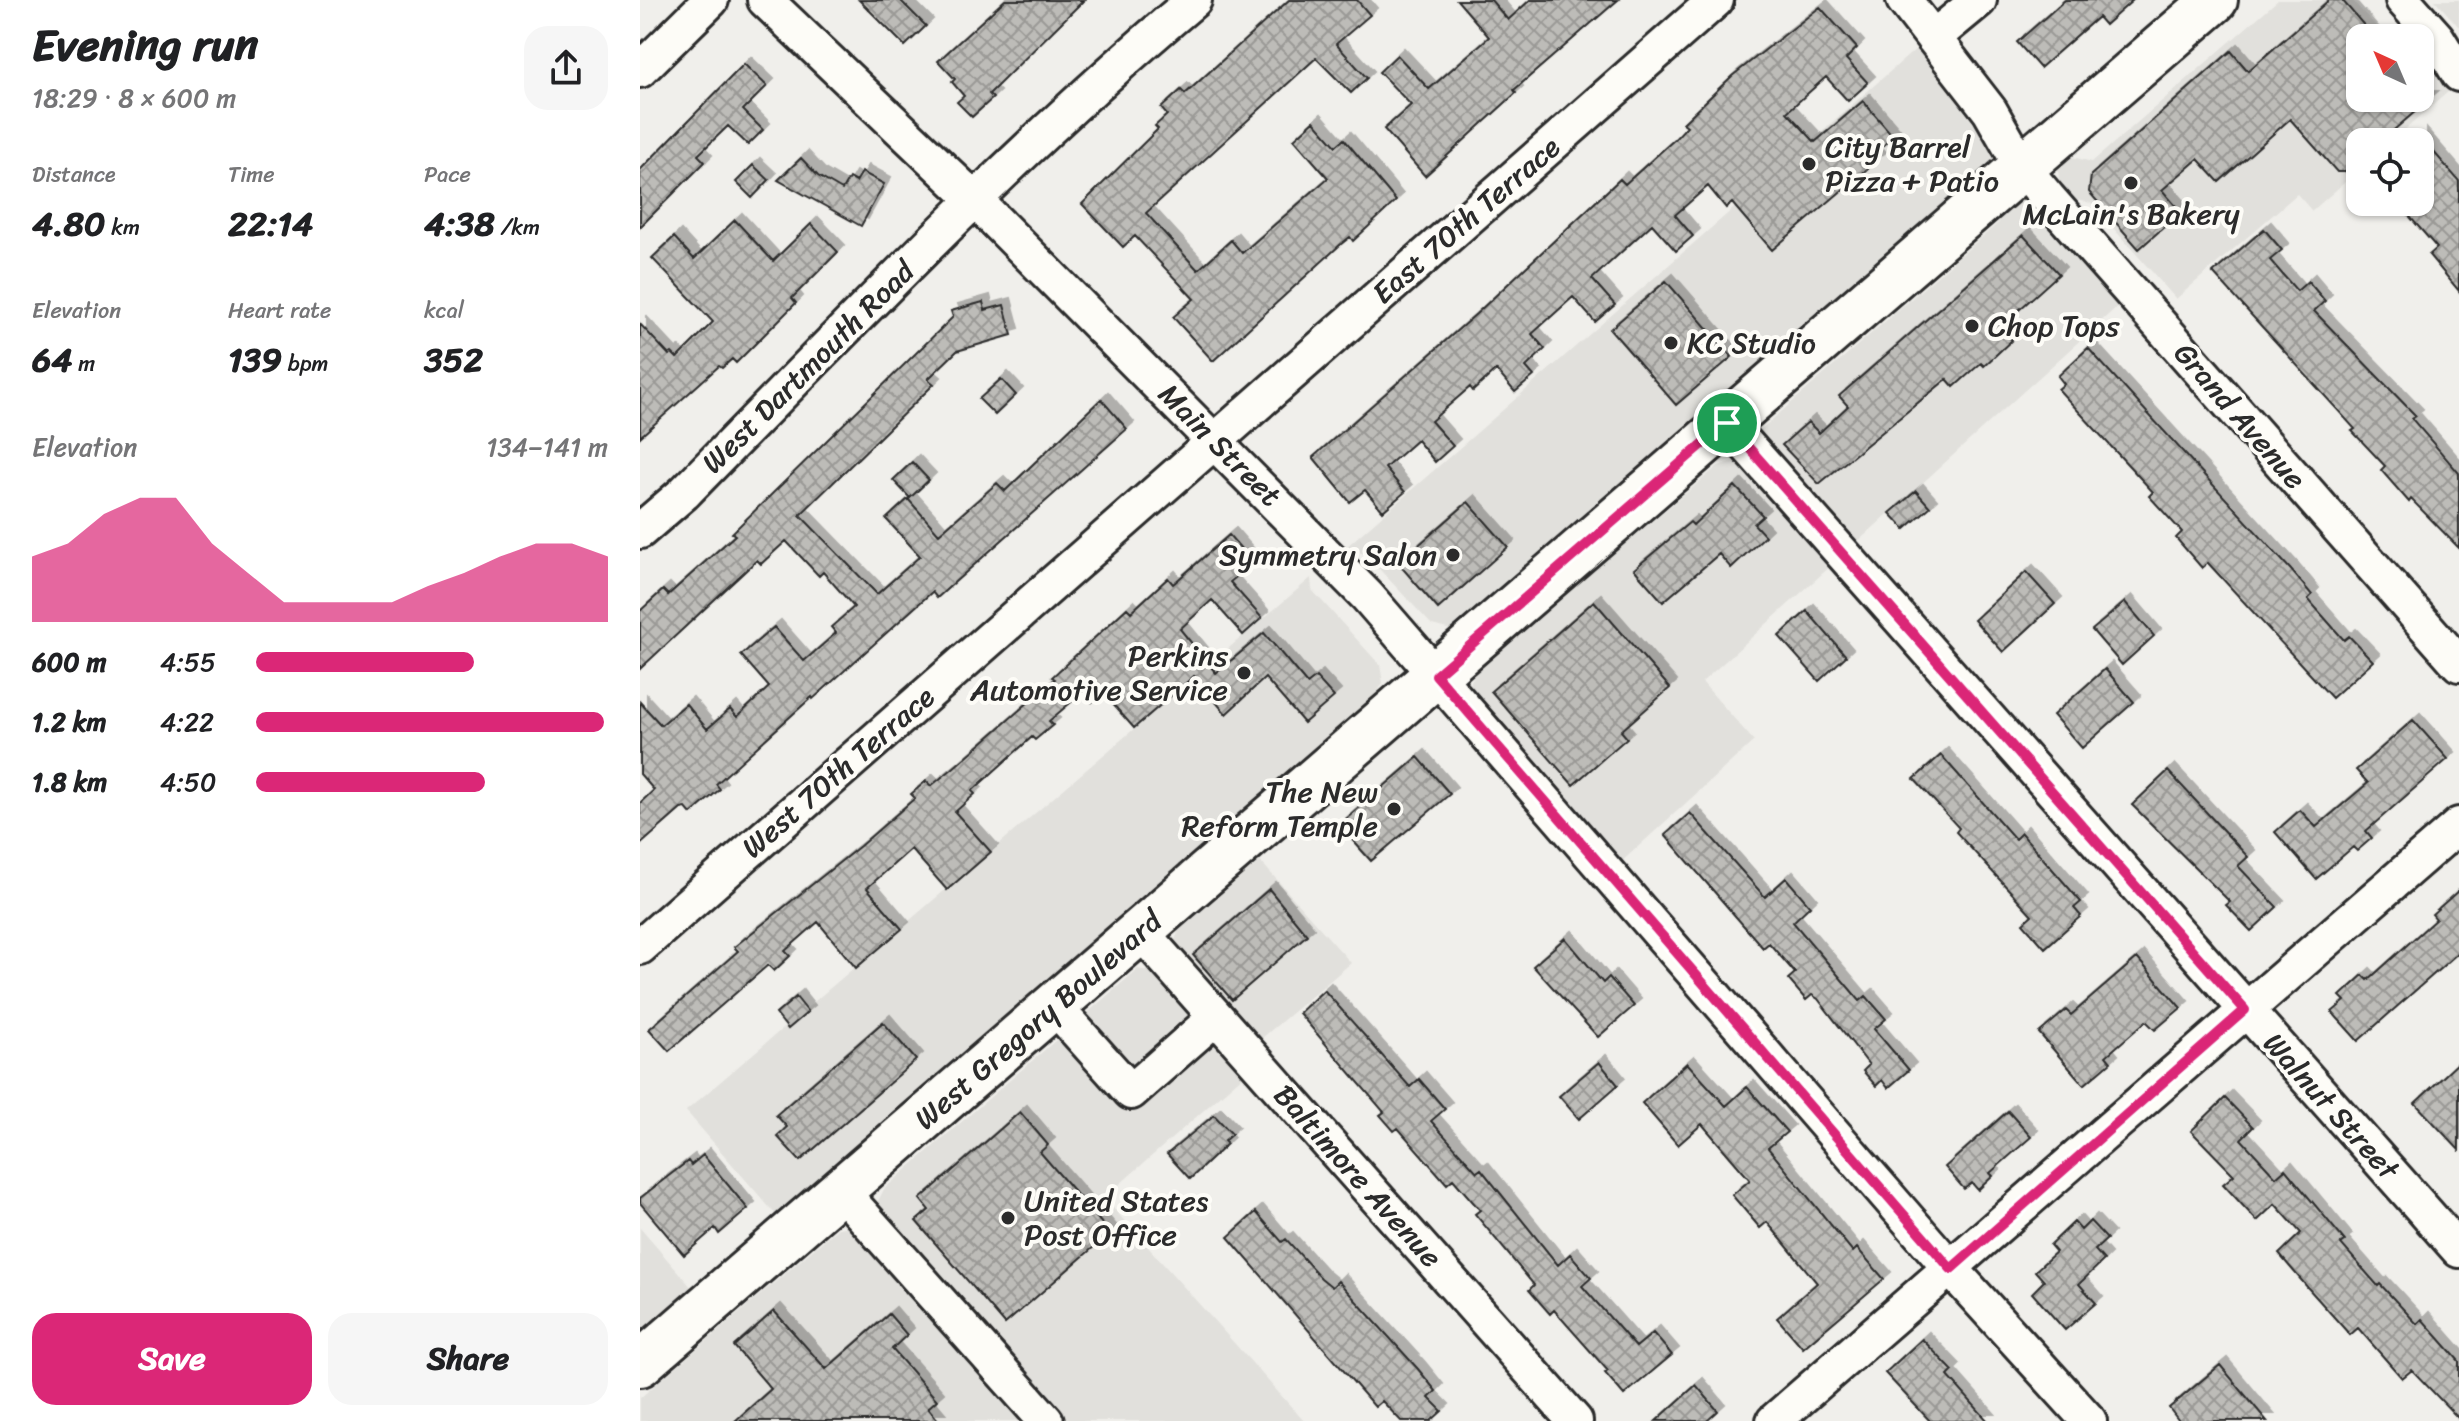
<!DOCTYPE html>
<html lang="en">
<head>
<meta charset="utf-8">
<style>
	:root { --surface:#fff; --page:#f6f6f6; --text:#202124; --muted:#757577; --accent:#db2777 }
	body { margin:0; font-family:Sriracha,sans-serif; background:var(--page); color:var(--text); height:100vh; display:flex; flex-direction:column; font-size:30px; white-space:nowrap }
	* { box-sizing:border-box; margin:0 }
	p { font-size:26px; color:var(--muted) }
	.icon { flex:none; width:44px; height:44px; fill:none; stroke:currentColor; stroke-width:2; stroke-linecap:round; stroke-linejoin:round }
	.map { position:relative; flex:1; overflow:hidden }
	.panel { display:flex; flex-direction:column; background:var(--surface); width:640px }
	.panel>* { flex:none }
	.needle { width:52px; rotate:316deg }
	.tools { position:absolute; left:1706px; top:24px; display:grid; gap:16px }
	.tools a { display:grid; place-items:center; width:88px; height:88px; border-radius:16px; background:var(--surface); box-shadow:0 2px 6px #0004; font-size:40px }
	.pin { position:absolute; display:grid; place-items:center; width:68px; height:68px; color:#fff; margin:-34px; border:4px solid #fff; border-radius:50%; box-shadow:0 2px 8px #0007 }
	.round { display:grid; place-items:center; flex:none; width:84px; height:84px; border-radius:24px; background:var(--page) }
	.summary { display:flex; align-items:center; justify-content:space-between; height:136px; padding:0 32px }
	h1 { font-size:44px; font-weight:700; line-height:60px }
	.metrics { display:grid; grid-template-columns:repeat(3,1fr); gap:12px; height:136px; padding:8px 32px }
	.metrics div { display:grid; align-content:center }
	.metrics b { font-size:34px; font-weight:700 }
	.metrics small { font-size:22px; font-weight:400 }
	.metrics p { font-size:22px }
	.chart { height:224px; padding:16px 32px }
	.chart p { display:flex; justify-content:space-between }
	.chart svg { width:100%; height:144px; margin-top:8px; fill:var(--accent); opacity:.7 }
	.cta { display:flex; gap:16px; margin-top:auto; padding:16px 32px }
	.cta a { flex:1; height:92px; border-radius:24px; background:var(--accent); color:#fff; font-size:32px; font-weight:700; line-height:92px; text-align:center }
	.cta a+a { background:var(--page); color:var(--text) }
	ul { padding:0 32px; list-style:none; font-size:26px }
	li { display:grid; grid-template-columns:128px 96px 1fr; align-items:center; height:60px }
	li i { height:20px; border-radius:10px; background:var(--accent) }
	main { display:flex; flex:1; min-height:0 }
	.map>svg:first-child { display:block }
</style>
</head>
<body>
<main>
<section class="panel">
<div class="summary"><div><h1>Evening run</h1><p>18:29 · 8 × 600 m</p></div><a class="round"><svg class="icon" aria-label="share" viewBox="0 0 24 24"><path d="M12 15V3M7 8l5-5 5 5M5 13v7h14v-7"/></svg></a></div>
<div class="metrics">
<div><p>Distance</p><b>4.80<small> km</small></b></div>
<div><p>Time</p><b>22:14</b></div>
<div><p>Pace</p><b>4:38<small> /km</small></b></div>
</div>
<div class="metrics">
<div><p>Elevation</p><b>64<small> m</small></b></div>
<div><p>Heart rate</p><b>139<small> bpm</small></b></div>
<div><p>kcal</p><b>352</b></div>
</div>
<div class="chart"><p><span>Elevation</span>134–141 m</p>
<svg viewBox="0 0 160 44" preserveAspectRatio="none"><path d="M0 44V24L10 20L20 11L30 6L40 6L50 20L60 29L70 38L80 38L90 38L100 38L110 33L120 29L130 24L140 20L150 20L160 24V44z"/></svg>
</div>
<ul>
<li><b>600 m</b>4:55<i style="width:62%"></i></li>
<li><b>1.2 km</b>4:22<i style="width:99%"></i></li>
<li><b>1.8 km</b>4:50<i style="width:65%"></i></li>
</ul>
<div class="cta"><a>Save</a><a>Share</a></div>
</section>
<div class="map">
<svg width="1819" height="1421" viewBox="0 0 1819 1421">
	<defs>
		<pattern id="building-cross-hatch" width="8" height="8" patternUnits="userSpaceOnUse" patternTransform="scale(2)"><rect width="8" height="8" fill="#bdbcb8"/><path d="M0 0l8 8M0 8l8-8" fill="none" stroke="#9a9996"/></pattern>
		<filter id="shadow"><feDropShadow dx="7" dy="-7" stdDeviation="0" flood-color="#0004"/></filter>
	</defs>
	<rect width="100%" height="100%" fill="#f0efeb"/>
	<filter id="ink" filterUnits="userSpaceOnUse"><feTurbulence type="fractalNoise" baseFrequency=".0125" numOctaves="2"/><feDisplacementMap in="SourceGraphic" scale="16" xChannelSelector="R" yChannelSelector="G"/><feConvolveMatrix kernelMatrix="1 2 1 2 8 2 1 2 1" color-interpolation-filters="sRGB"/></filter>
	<g filter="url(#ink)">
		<!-- built -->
		<path fill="#e1e0dc" d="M1638,0H1712L1747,38H1720V98H1780V75L1784,80L1795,75L1809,91L1751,142H1720V169L1672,211L1657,194L1536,299L1451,203L1432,199L1424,191L1419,182L1418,167L1425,155L1452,162Z
			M1795,0H1819V27Z
			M1277,48L1351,147L1354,166L811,630L792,625L725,554L705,548Z
			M1375,201H1382L1394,210L1479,305L1214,545L1119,435L1120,430L1358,223L1362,213Z
			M1094,461L1193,564L1062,682L1114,741L979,864L830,688L831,681L839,667L1078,466Z
			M671,578L672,590L740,665L743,683L733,699L136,1215L46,1111Z
			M620,861L711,963L616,1043L533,945L539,930Z
			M498,969L513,972L605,1074L464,1198L664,1421H429L237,1203L244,1189Z
			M212,1226L390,1421H0V1398L198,1228Z
			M0,1228L52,1288L0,1333Z"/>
		<!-- building -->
		<path fill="url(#building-cross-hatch)" stroke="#2b2b2b" stroke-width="2" filter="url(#shadow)" d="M219,0H260L286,26L265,46Z
			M365,0H444L349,94L353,98L332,117L317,102L324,96L312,82L315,79L298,61Z
			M649,0H717L730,15L696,44L727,78L711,93L676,58L506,213L558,270L591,240L602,253L688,178L654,139L674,121L696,146L704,139L756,201L713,241L710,237L700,245L573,361L533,317L554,299L495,236L483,247L442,204L518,129L515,126L527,115L521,108L541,90L545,94Z
			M817,0H851L868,20L890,0H978L874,90L876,93L785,176L744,129L771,105L739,72L757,55L789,89L849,37Z
			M1425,0H1493L1465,25L1458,17L1400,68L1377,42Z
			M1689,0H1702L1735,38H1720V98H1791L1740,142H1720V159L1705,172H1697L1650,119L1579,182L1558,159L1522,190L1541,212L1499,249L1449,192L1451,175L1591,51L1608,71Z
			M1180,7L1217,48L1206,59L1228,83L1208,101L1186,77L1147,112L1175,142L1223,101L1254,137L1234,153L1239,159L1132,250L1092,203L1086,208L1068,186L1035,215L1053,236L1036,251L1012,224L952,279L975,305L955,322L933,297L892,334L905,349L886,367L894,376L875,392L856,370L833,391L830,387L791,421L813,446L795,462L777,440L745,468L765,492L743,511L725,490L710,502L673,457L836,314L980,179L985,184L1035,139L1047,126L1043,123L1092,76Z
			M104,64L127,86L103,110L123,130L108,145L88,126L58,155L65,162L0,227V170Z
			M1780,136L1819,181V291L1789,255L1797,248L1757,202H1780Z
			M161,158L178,176L202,190L209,178L216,182L222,172L244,184L221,226L138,180Z
			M113,165L129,180L112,198L96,182Z
			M95,220L133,261L171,224L198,252L152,298L156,303L96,363L92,359L82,368L79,366L0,437V324L29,355L32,353L37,358L73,322L12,258L34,237L54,259Z
			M1624,229L1642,250L1630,260L1657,291L1668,281L1685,301L1674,311L1776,416L1772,419L1819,473V548L1771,499L1769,502L1741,470L1745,466L1712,431L1715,429L1573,273Z
			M1383,235L1419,274L1360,327L1372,340L1344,366L1341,363L1314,387L1307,379L1179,484L1142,445L1168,422L1179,433L1208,406L1199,396Z
			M1026,281L1092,357L1036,405L970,329Z
			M343,302L345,310L364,305L372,335L317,351L288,379L294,384L160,515L237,594L280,556L246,519L268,499L299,534L357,483L365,491L461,399L487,429L297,598L292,592L173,699L172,697L76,784L80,789L51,814L46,808L41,809L0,845V803L14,790L0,774V702L21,725L46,704L67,729L90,709L97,717L129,687L101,655L134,627L164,661L196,633L191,627L214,607L183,572L179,576L146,541L121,564L117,560L0,669V611L23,590L28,595L95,535L92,533L313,317L311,311Z
			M1448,348L1651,570L1672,595L1668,599L1704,640L1709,636L1733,661L1692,698L1568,563L1562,568L1536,538L1542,532L1509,496L1513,492L1418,389L1424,384L1418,376Z
			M361,379L376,395L355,415L339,399Z
			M272,462L289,480L270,498L253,480Z
			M1095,486L1123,516L1114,524L1125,536L1091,568L1079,554L1023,602L994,569L1050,522L1053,525Z
			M1276,491L1290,507L1265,529L1250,513Z
			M828,502L868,547L798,609L758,563Z
			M589,535L609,558L596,570L600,574L590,582L622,618L603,635L572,600L540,629L576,673L624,633L667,684L676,677L694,697L664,723L625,678L586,714L554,676L494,728L463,693L452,702L443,692L409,721L413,725L395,740L392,737L332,791L335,794L315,812L351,852L307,890L271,849L227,888L262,929L216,968L178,922L145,951L150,956L134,971L128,965L29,1051L9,1029L98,951L94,947L220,846L275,798L271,794L286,781L291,786L312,769L415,679L412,677L487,608L491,612L528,578L533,584Z
			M1386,572L1415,604L1363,652L1334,620Z
			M954,601L1030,688L981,731L987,738L933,785L851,691Z
			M1485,602L1514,636L1482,665L1452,630Z
			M1167,611L1206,656L1179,681L1139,636Z
			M1465,669L1494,702L1442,748L1413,715Z
			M1773,720L1808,759L1726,831L1732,838L1717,851L1713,847L1676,879L1635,832L1660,810L1676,827L1728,783L1716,770Z
			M1301,755L1375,839L1381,833L1441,902L1434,908L1441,916L1405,948L1383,923L1392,915L1316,832L1319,828L1274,779Z
			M778,757L810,794L731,861L699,825Z
			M1528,771L1608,857L1598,866L1637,907L1611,931L1586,905L1590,902L1492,805Z
			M1050,813L1125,897L1146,878L1170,906L1153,922L1220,1001L1226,996L1246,1019L1234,1029L1269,1070L1248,1088L1242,1080L1236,1086L1223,1071L1229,1065L1178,999L1172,995L1166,1000L1148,979L1155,973L1129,943L1123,948L1025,835Z
			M629,889L667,935L592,1000L553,955Z
			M1819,890V952L1718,1041L1692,1012L1705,1001L1700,996L1723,975L1728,980L1796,919L1792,914Z
			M925,938L963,983L969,977L994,1006L958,1037L893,966Z
			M1497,958L1541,1008L1515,1030L1506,1021L1466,1056L1471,1062L1444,1085L1399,1033L1426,1010L1431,1015Z
			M684,990L770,1087L779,1079L805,1109L791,1121L837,1172L841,1169L918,1265L930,1254L951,1278L942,1286L996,1347L1013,1333L1032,1355L984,1395L965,1373L968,1371L914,1310L910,1314L889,1290L894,1285L835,1214L840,1210L813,1179L807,1184L758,1128L754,1131L740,1115L744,1112L659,1013Z
			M156,997L168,1012L148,1029L136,1014Z
			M243,1022L276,1060L160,1161L137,1136L147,1127L136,1115Z
			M959,1062L978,1085L939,1119L919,1096Z
			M1819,1062V1150L1775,1103Z
			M1047,1063L1086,1106L1107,1087L1147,1132L1128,1148L1213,1252L1217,1248L1244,1279L1163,1348L1137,1318L1177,1283L1127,1222L1120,1228L1092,1195L1110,1180L1062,1124L1038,1145L1002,1103Z
			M1585,1098L1613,1127L1601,1139L1636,1177L1645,1169L1705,1241L1701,1244L1738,1286L1740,1284L1777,1324L1782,1319L1819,1361V1419L1772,1370L1762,1378L1718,1328L1710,1335L1668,1288L1639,1254L1661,1233L1635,1204L1617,1221L1583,1184L1594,1175L1551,1131Z
			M1368,1111L1391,1137L1350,1173L1353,1176L1338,1190L1332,1183L1324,1189L1305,1167Z
			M380,1112L408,1145L400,1152L470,1233L365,1324L276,1221L289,1210L280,1199Z
			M574,1115L592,1134L584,1141L587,1144L550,1179L527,1154Z
			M63,1155L108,1209L79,1234L75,1228L44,1255L0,1203V1198L48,1161L51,1165Z
			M616,1212L642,1242L646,1239L681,1278L692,1287L698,1281L778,1369L796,1391L789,1398L802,1411L791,1421H761L742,1401L735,1407L588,1237Z
			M1450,1221L1467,1239L1455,1250L1464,1260L1439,1284L1456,1303L1425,1330L1392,1293L1404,1281L1395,1271L1416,1252L1410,1245L1434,1222L1441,1230Z
			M134,1311L186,1369L249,1314L267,1335L252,1349L297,1400L288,1408L299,1421H95L131,1389L94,1346Z
			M1282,1339L1313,1371L1308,1376L1348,1421H1290L1245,1373Z
			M1580,1365L1627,1421H1539L1529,1408Z
			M1056,1385L1078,1411L1067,1421H1016Z"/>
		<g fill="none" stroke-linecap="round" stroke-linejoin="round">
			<!-- minor casing -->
			<g stroke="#2b2b2b" stroke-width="40">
				<path id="minor" d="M125,0L334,199L727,596L1311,1269L1449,1421
					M1264,0L1350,111L1382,167L1408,198L1819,664
					M1763,0L1797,38L1819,74
					M1293,38L1339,0
					M0,70L71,0
					M1087,423L1819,1250
					M0,531L44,493C210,324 373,152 554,0
					M500,931L935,1421
					M0,947L1076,0
					M414,1006L491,1092L576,1017
					M201,1191L406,1421
					M1134,1421L1819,825"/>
			</g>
			<!-- major casing -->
			<g stroke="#2b2b2b" stroke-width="50">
				<path id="major" d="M0,1364L1575,0"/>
			</g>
			<!-- minor -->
			<use href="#minor" stroke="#fdfcf7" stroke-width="34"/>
			<!-- major -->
			<use href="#major" stroke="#fdfcf7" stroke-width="44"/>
		</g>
	</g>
	<g fill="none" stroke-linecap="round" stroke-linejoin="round" filter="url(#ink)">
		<!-- route casing -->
		<g stroke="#fff" stroke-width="16">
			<path id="route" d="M1087,423L1605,1010L1311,1269L796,675Z"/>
		</g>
		<!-- route -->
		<use href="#route" stroke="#db2777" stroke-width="10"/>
	</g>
	<!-- markers -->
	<g fill="#2b2b2b" stroke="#fdfcf7" stroke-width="3">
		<circle cx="1169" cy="164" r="8"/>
		<circle cx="1491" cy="183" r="8"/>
		<circle cx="1332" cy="326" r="8"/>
		<circle cx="1031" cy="343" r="8"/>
		<circle cx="813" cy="555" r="8"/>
		<circle cx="604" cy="673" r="8"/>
		<circle cx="754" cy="809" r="8"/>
		<circle cx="368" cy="1218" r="8"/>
	</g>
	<g text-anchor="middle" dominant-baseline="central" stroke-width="8" stroke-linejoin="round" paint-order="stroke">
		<!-- poi labels -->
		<g font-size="30" fill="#2b2b2b" stroke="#fdfcf7" text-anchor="start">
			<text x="1185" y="147">City Barrel<tspan x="1185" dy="34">Pizza + Patio</tspan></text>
			<text x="1491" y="214" text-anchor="middle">McLain's Bakery</text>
			<text x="1348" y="326">Chop Tops</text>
			<text x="1047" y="343">KC Studio</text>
			<text x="797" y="555" text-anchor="end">Symmetry Salon</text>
			<text x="588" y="656" text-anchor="end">Perkins<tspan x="588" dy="34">Automotive Service</tspan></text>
			<text x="738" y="792" text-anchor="end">The New<tspan x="738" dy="34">Reform Temple</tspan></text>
			<text x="384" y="1201">United States<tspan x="384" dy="34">Post Office</tspan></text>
		</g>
		<!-- street labels -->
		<g font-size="30" fill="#2b2b2b" stroke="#fdfcf7">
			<text transform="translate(826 220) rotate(-41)">East 70th Terrace</text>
			<text transform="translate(168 367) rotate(-45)">West Dartmouth Road</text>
			<text transform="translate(1600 416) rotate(49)">Grand Avenue</text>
			<text transform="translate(580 445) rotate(45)">Main Street</text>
			<text transform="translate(198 772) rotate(-41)">West 70th Terrace</text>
			<text transform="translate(398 1020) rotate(-41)">West Gregory Boulevard</text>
			<text transform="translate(1691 1106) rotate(48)">Walnut Street</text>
			<text transform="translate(718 1176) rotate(48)">Baltimore Avenue</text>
		</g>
	</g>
</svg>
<div class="tools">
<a><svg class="needle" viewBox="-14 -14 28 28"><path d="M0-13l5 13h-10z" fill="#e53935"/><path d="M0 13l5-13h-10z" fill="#757577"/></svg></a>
<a><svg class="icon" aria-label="locate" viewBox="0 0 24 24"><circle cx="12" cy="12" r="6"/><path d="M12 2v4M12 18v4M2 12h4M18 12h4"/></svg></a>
</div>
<div class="pin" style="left:1087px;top:423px;background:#1e9e55"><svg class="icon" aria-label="arrive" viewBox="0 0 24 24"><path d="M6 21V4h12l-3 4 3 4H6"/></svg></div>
</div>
</main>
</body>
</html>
